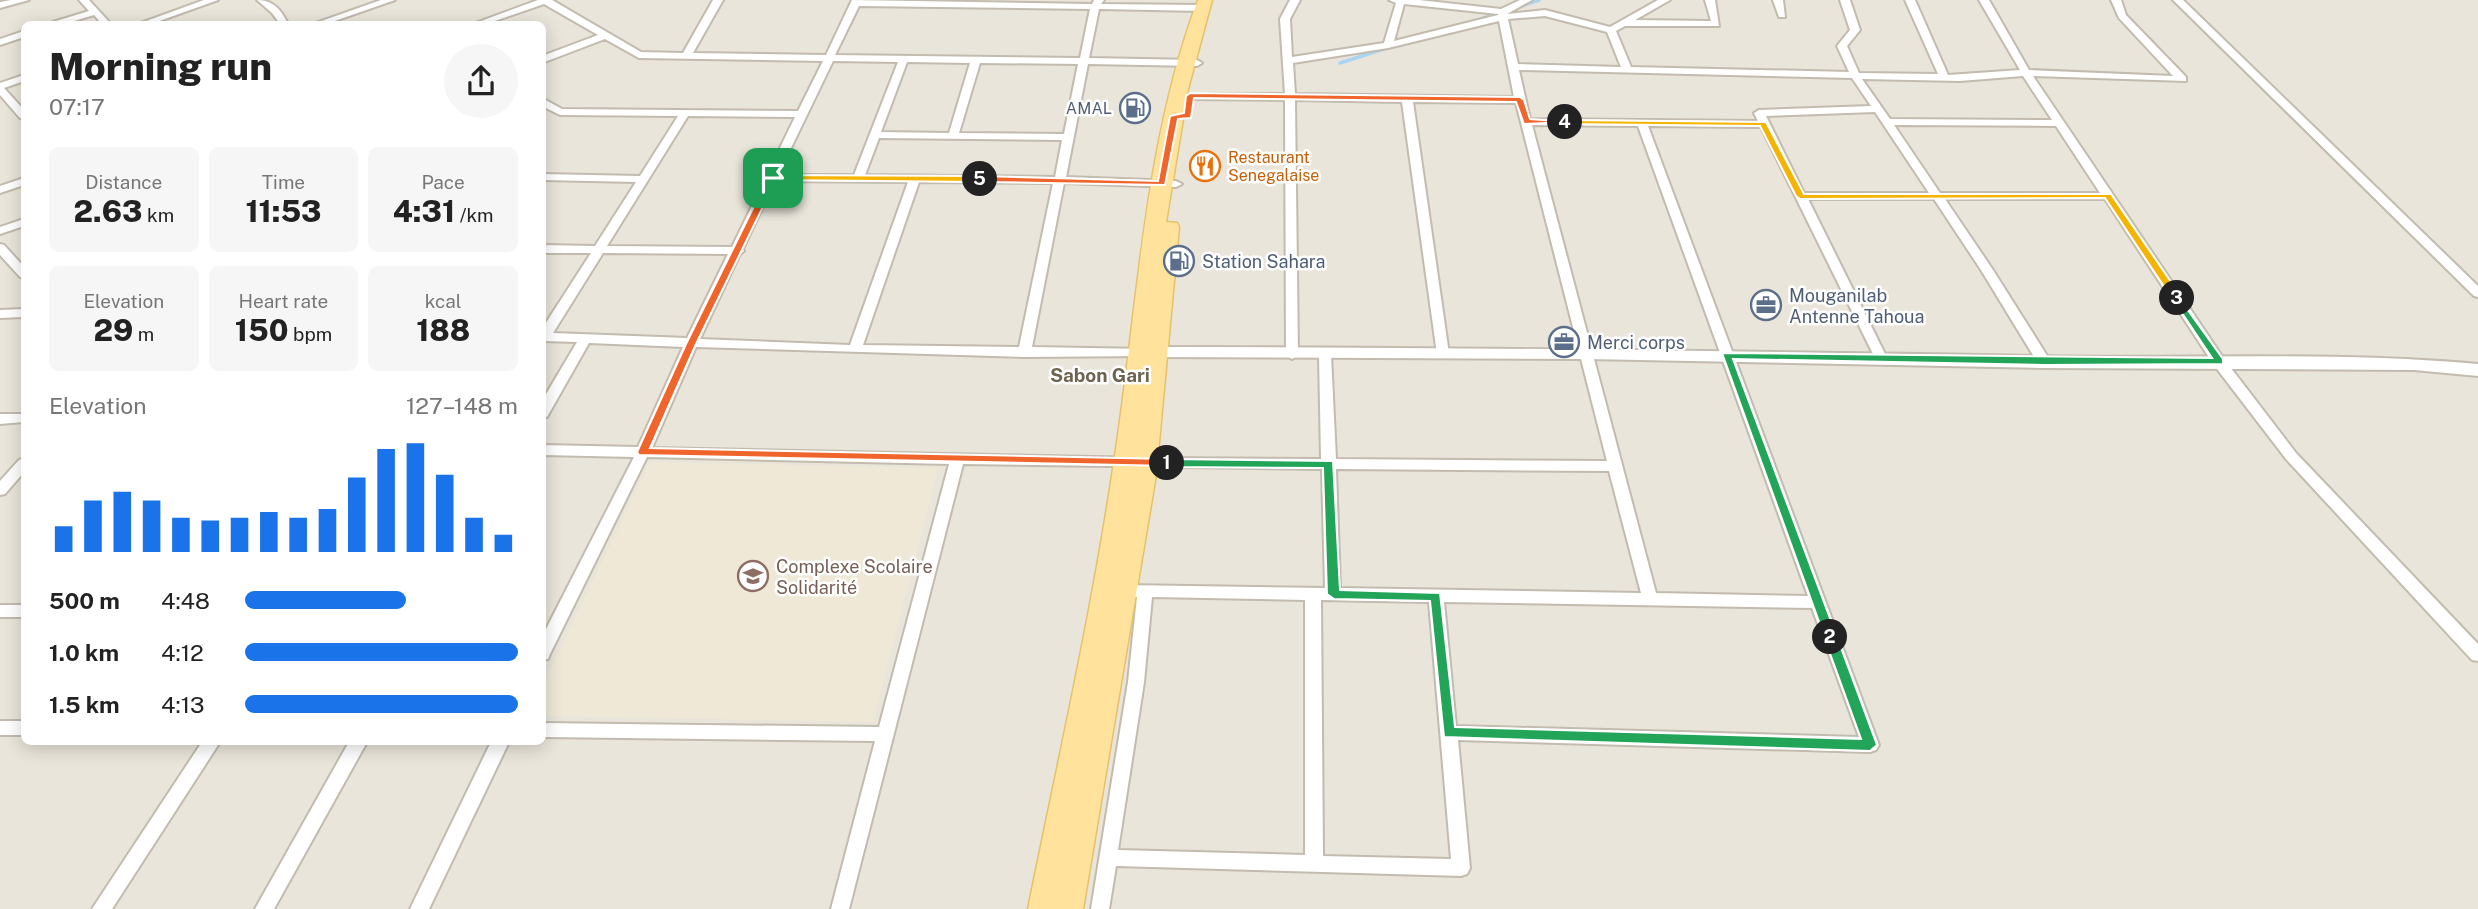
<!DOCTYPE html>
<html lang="en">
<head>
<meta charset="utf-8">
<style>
	:root { --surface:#fff; --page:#f6f6f6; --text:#222; --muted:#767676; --accent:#1a73e8 }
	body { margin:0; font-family:"Public Sans",sans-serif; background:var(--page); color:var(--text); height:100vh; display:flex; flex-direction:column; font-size:26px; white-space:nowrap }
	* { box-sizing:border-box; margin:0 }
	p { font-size:23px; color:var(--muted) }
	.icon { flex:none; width:38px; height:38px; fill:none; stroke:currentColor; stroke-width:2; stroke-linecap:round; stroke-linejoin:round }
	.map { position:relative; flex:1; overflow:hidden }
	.panel { position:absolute; left:21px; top:21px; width:525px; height:724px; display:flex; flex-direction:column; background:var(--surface); border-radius:10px; box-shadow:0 4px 18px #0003 }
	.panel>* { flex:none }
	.pin { position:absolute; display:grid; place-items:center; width:60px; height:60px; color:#fff; margin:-30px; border-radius:14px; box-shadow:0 4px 10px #0006 }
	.km { position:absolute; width:35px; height:35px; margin:-18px; border-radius:50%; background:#222; color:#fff; font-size:19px; line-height:35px; text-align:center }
	.round { display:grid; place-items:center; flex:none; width:74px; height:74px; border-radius:37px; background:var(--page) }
	.summary { display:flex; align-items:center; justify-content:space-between; height:119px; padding:0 28px }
	h1 { font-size:38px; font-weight:800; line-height:52px }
	.stats { display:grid; grid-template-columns:repeat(3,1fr); gap:10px; height:119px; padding:7px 28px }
	.stats div { display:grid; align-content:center; border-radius:10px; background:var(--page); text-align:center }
	.stats b { font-size:30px; font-weight:800 }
	.stats small { font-size:19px; font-weight:400 }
	.stats p { font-size:19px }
	.chart { height:196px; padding:14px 28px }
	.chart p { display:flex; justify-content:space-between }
	.chart svg { width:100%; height:126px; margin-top:7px; stroke:var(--accent); stroke-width:6 }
	ul { padding:0 28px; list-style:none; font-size:23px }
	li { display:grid; grid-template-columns:112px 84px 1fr; align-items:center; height:52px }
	li i { height:18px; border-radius:9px; background:var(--accent) }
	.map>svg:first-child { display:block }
</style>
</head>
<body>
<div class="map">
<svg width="2478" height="909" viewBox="0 0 2478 909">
	<rect width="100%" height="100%" fill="#f6f3ec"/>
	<!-- residential -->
	<path fill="#eae5da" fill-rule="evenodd" d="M0,0H2478V909H0ZM24,24H542V742H24Z"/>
	<!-- education -->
	<path fill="#efe8d6" d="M650,462L938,468L873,722L543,716V684Z"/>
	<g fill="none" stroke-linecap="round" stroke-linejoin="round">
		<!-- stream -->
		<path stroke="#a9d4f2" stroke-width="3.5" d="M1518,7L1539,0
			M1465,24L1500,13
			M1340,63L1393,46"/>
		<!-- minor casing -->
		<g stroke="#c2bbae" stroke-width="4">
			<path id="minor" d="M11,0H29L0,8V2Z
				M79,0H89L111,24H102L94,15L64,24H52L53,22L89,11Z
				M204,0H218L151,24H138Z
				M257,0C274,0 282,11 288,24H280L272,13Z
				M381,0H395L326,24H313Z
				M538,0H552L641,52L683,53L713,0H723L693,53L826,55L852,0L1092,4L1094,0H1104L1101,4L1202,5L1207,8L1202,11L1099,9L1089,58L1197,60L1202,63L1197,66L1088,64L1066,177L1176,181L1182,184L1176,187L1064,183L1032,347L1146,349L1152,353L1151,356L1024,357L696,347L652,448L1145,458L1321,459L1319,355L1325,351L1331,355L1336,459L1607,461L1516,103L1413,102L1449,354L1443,358L1437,354L1402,102L1295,100L1298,355L1292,359L1286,355L1285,100L1190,99L1185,96L1186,94H1285L1280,19L1290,0H1300L1290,19L1292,57L1384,43L1396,3L1389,0H1419L1501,9L1520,0H1532L1507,14L1545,10L1610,27L1658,0H1670L1635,20L1711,21L1705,0H1715L1719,26H1625L1616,31L1631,67L1849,72L1837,46L1850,30L1840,0H1850L1860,30L1847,46L1859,73L1938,74L1905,0H1915L1948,75L2020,70L1979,0H1989L2029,70L2173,76L2119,18L2111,0H2121L2126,15L2186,77V81L2033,76L2224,359L2296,453L2478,644V661L2472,660L2286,459L2214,365L2105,199H1945L1993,270L2051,362L2044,366L2039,365L1981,270L1934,199H1808L1887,358L1881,362L1875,358L1761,127L1648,126L1879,745L1876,750L1870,752L1458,740L1470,868L1467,874L1461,876L1116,866L1109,909H1091L1128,682L1137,597L1119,595L1116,591L1119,587L1124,585L1325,588L1322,469L963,464L849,909H831L875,741L542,737V723L879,727L949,464L647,457L550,654L548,659L542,660V637L634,457L542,455V445L638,447L683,347L589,343L547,417L542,418V401L577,342L542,341V329L591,253H542V245L595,246L636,182L542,180V174L640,176L678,116L560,115L542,106V98L562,109L798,111L823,61L639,58L605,39L542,63V56L598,35L544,4L486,24H473ZM1404,4L1498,14V15L1394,41ZM859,6L1090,9L1080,58L835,55ZM1545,16L1607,32L1621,67L1518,64L1508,19ZM1499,21L1514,97L1295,94L1293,63L1388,48ZM833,61L898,62L854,175H778ZM907,62L970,63L949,133L881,132ZM980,63L1078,64L1064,134L959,133ZM1519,70L1852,78L1871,106L1759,110L1754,113L1758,121L1530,119ZM2023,76L2052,120L1890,119L1862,79L1960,81ZM1875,112L1929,193H1804L1766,116ZM688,116L795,117L732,247L607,246ZM1532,125L1638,126L1808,596L1656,593ZM1894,125L2056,126L2100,193H1940ZM879,138L1062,140L1055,177L865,175ZM775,181L908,182L850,345L700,339L740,254L744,251L743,249ZM919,182L1053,183L1019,347L863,345ZM603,253L728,254L687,338L553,333ZM1336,469L1609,471L1641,593L1340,588ZM1152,597L1305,600V855L1118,850L1144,682ZM1321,600L1429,602L1451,859L1323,856ZM1444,602L1812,608L1859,737L1456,726Z
				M1773,0H1783L1785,17H1779Z
				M2173,0H2183L2478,286V297L2474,296Z
				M24,31V37L0,45V39Z
				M24,75V81L4,88L24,110V119L20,118L0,95V83Z
				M24,178V185L0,193V186Z
				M24,219V226L0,234V227Z
				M0,244L4,245L24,267V278L20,277L0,255Z
				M24,309V317L0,318V310Z
				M0,414H24V422L0,424Z
				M24,458V472L5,494L0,495V481L19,460Z
				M0,605H24V617H0Z
				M0,721H24V735H0Z
				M202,742H220L112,909H92Z
				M349,742H367L274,909H255Z
				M491,742H509L429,909H410Z"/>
		</g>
		<!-- tertiary casing -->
		<g stroke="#c2bbae" stroke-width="4">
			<path id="tertiary" d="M1155,347C1450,347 1744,351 2039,356C2185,359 2333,351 2478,364V376L2414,370L2044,368L1587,359L1149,357L1146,353Z"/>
		</g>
		<!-- primary casing -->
		<g stroke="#e6c16a" stroke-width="3">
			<path id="primary" d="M1198,0H1212L1188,89L1166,222L1177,223L1179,227L1156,475L1083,909H1028C1058,761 1092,612 1114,462C1138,309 1143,146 1198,0Z"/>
		</g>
		<!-- minor -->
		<use href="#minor" fill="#fff" fill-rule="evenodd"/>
		<!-- tertiary -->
		<use href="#tertiary" fill="#fff" fill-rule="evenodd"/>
		<!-- primary -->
		<use href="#primary" fill="#ffe39c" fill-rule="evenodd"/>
	</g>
	<!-- split-1 -->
	<path fill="#f0652b" stroke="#fff" stroke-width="2" d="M773,175L777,178L696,344L650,448L1167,459L1172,463L1171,466L639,455L637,452L686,344L768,178Z"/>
	<!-- split-2 -->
	<path fill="#22a559" stroke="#fff" stroke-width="2" d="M1167,459L1333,461L1340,590L1440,593L1455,727L1861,739L1824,637L1830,632L1837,637L1877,745L1870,751L1444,737L1430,601L1334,599L1327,594L1323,468L1167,467L1161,463Z"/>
	<!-- split-3 -->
	<path fill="#22a559" stroke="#fff" stroke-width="2" d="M2177,295L2223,359V364L2044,365L1733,359L1837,637L1830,642L1826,641L1722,353L2212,358L2172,298Z"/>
	<!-- split-4 -->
	<path fill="#f5b400" stroke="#fff" stroke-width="2" d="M1565,120L1766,122L1804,194H2111L2182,298L2173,300L2105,198L1800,199L1796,196L1760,126L1562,124Z"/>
	<!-- split-5 -->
	<path fill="#f0652b" stroke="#fff" stroke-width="2" d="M1190,93L1520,97L1524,100L1530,119L1569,122L1524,124L1516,102L1194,98L1191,118L1178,119L1165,185L980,182L976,179L980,176L1158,181L1170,116L1184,113L1186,96Z"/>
	<!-- split-6 -->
	<path fill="#f5b400" stroke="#fff" stroke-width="2" d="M773,175L980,176L985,179L980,182L770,180Z"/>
	<!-- icons -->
	<defs>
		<g id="fuel-ring" transform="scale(1.575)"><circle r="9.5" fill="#fff" stroke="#5c6f8a" stroke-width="1.5"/><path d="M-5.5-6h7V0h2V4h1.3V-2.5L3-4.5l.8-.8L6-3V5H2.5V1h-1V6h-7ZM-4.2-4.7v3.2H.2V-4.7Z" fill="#5c6f8a"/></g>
		<g id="restaurant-ring" transform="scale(1.575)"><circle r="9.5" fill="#fff" stroke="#e8710a" stroke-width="1.5"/><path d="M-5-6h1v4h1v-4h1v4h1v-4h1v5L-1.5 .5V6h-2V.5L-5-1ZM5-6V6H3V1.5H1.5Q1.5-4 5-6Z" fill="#e8710a"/></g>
		<g id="office-ring" transform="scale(1.575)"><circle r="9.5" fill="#fff" stroke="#5c6f8a" stroke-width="1.5"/><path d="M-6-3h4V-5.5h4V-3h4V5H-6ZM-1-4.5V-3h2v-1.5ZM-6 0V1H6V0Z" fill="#5c6f8a"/></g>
		<g id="school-ring" transform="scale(1.575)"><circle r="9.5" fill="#fff" stroke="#8d6e63" stroke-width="1.5"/><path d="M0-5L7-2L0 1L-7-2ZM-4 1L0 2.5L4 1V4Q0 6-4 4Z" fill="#8d6e63"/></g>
	</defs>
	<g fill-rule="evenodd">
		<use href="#fuel-ring" x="1135" y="108"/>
		<use href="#restaurant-ring" x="1205" y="166"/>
		<use href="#fuel-ring" x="1179" y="261"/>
		<use href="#office-ring" x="1766" y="305"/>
		<use href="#office-ring" x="1564" y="342"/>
		<use href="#school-ring" x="753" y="576"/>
	</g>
	<g text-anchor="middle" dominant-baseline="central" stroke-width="5" stroke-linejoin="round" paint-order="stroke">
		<!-- far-service labels -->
		<g font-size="16" fill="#4e5e75" stroke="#fff" text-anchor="end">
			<text x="1112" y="108">AMAL</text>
		</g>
		<!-- far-food labels -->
		<g font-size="16" fill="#c56008" stroke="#fff" text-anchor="start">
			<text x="1228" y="157">Restaurant<tspan x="1228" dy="18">Senegalaise</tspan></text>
		</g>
		<!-- service labels -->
		<g font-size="18" fill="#4e5e75" stroke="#fff" text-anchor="start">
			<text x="1202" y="261">Station Sahara</text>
			<text x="1789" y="295">Mouganilab<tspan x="1789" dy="21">Antenne Tahoua</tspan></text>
			<text x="1587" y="342">Merci corps</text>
		</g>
		<!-- education labels -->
		<g font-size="18" fill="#785e54" stroke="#fff" text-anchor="start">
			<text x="776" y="566">Complexe Scolaire<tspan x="776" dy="21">Solidarité</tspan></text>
		</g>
		<!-- neighbourhood labels -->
		<g font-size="19" font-weight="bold" fill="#6e6250" stroke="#fff">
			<text x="1100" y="375">Sabon Gari</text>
		</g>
	</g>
</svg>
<div class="pin" style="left:773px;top:178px;background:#1e9e55"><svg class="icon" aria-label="arrive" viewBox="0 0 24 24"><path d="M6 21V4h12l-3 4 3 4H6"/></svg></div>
<b class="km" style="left:1167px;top:463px">1</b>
<b class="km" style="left:1830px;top:637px">2</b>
<b class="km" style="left:2177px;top:298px">3</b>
<b class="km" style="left:1565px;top:122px">4</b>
<b class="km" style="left:980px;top:179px">5</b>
<section class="panel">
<div class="summary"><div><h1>Morning run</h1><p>07:17</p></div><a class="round"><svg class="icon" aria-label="share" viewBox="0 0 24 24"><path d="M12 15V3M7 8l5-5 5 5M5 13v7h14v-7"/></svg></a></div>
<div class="stats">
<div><p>Distance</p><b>2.63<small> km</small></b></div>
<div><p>Time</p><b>11:53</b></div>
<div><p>Pace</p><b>4:31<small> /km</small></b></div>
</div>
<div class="stats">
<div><p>Elevation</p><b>29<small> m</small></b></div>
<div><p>Heart rate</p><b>150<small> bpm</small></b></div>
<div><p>kcal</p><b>188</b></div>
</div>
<div class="chart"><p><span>Elevation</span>127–148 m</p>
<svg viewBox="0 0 160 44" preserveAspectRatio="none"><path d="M5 44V35M15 44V26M25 44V23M35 44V26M45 44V32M55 44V33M65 44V32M75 44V30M85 44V32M95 44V29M105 44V18M115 44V8M125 44V6M135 44V17M145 44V32M155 44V38"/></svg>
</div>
<ul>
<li><b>500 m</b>4:48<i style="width:59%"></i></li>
<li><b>1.0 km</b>4:12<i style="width:100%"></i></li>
<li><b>1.5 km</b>4:13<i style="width:100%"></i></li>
</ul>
</section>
</div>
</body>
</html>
